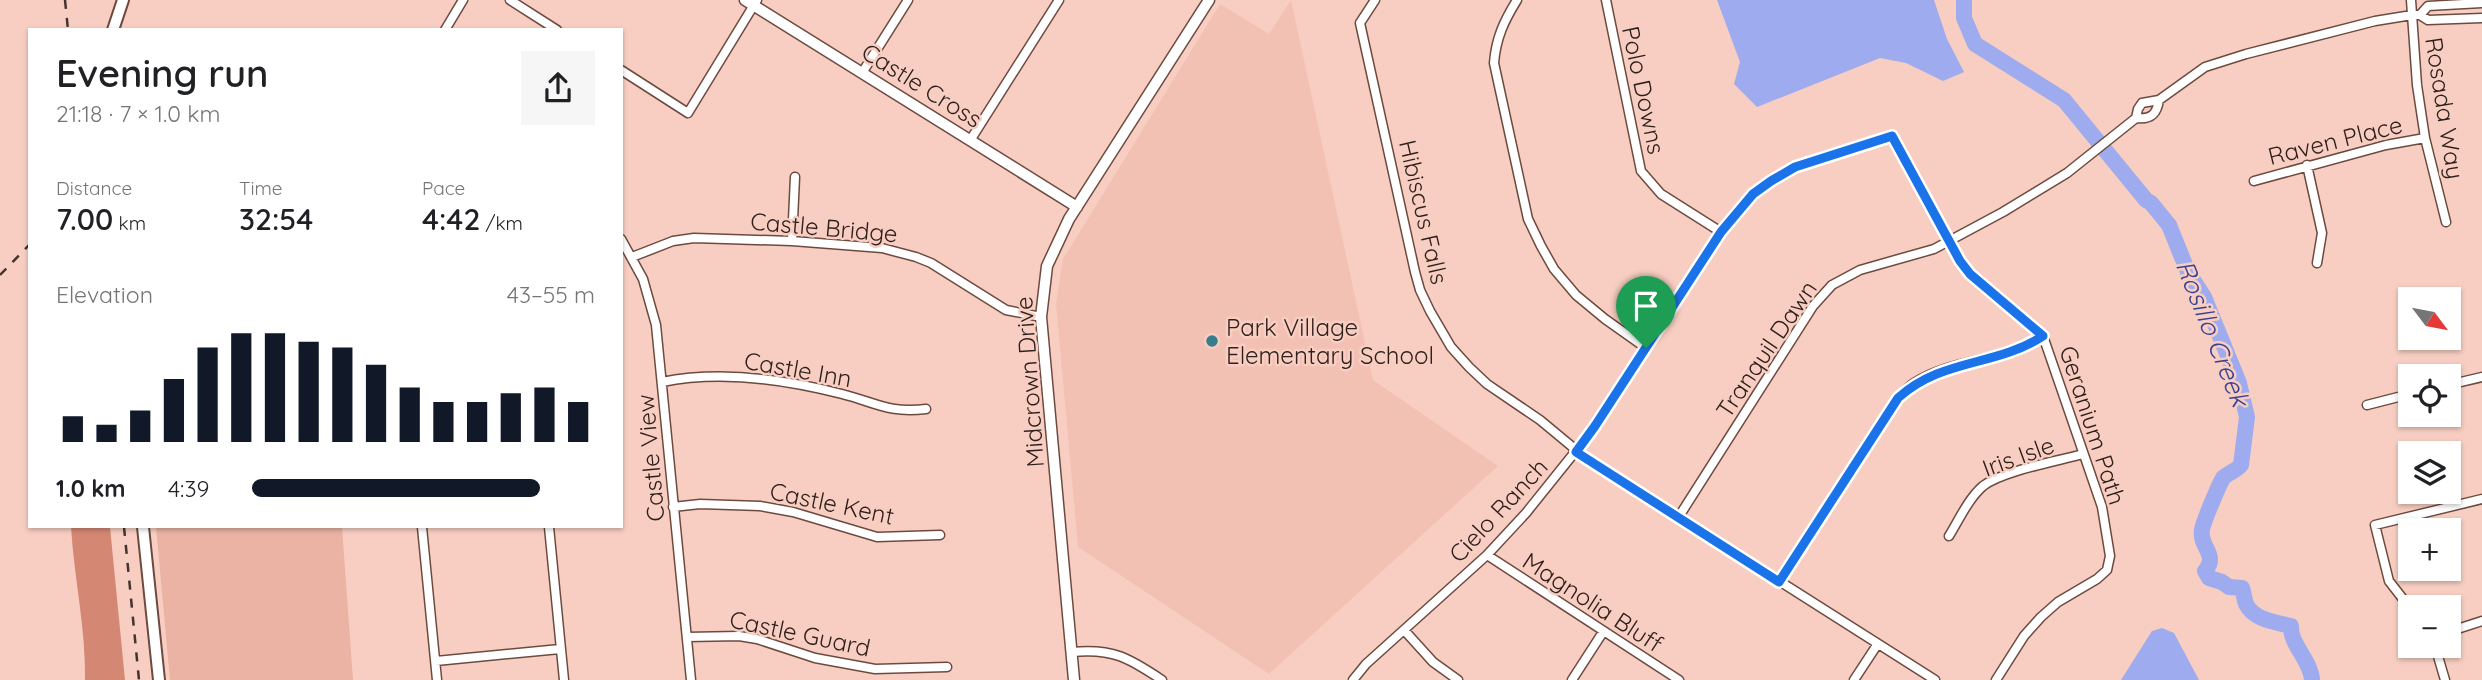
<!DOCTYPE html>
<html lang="en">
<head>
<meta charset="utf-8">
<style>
	:root { --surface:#fff; --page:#f6f6f6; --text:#202124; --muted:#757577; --accent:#111827 }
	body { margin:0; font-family:Quicksand,sans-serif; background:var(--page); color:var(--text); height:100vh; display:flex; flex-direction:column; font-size:26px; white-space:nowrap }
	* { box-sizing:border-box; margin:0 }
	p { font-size:23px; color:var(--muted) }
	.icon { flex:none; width:38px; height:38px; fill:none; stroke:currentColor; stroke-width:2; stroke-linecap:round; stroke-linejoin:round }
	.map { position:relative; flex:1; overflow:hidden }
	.drawer { position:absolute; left:28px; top:28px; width:595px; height:500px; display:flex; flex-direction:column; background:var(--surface); border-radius:0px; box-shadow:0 2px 5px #0004 }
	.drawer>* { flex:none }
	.needle { width:46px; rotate:122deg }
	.fabs { position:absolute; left:2398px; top:287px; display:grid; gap:14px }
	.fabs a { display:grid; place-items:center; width:63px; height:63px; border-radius:0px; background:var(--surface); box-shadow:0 2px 5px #0004; font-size:35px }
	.pin { position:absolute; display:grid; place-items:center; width:60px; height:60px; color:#fff; margin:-72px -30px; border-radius:50% 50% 50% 0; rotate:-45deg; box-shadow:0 0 7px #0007 }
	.pin .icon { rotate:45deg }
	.round { display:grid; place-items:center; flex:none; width:74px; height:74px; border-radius:0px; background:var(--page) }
	.headline { display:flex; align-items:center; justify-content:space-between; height:119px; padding:0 28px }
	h1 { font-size:38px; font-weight:600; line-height:52px }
	.metrics { display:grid; grid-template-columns:repeat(3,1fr); gap:10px; height:119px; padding:7px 28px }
	.metrics div { display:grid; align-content:center }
	.metrics b { font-size:30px; font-weight:600 }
	.metrics small { font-size:19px; font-weight:400 }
	.metrics p { font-size:19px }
	.chart { height:196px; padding:14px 28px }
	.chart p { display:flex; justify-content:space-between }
	.chart svg { width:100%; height:126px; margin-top:7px; stroke:var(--accent); stroke-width:6 }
	ul { padding:0 28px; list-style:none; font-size:23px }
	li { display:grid; grid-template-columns:112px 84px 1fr; align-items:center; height:52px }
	li i { height:18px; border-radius:9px; background:var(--accent) }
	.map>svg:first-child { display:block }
</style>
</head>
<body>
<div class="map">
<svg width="2482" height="680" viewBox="0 0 2482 680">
	<rect width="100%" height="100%" fill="#f8cec2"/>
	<!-- built -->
	<path fill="#f3c1b3" d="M1291,0L1373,380L1498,466L1269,674L1078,547L1056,303L1063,259L1220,4L1269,34Z"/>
	<!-- green -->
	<path fill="#eab3a4" d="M156,527H342L353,680H170Z"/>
	<!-- forest -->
	<path fill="#d48874" d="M71,527H110L125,680H85C86,629 74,578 71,527Z"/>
	<!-- water -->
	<path fill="#9eabee" d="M1717,0H1934L1947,39L1964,72L1943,81L1906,63L1880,58L1757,107L1734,84L1740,62Z
		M2162,628L2174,633L2199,680H2121L2152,631Z"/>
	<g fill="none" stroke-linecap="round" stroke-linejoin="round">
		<!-- river -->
		<path stroke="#9eabee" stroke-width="16" d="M1964,0V18L1975,44L2064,100L2146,200L2151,203L2169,225L2188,272L2204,297L2239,383L2247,417L2241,465C2236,471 2228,473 2223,478C2219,485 2203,522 2202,530C2199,547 2219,555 2205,571L2209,578L2222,582L2229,587L2242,588C2244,593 2244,599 2246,604C2254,620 2275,622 2291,626C2290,645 2311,660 2312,680"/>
		<!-- minor casing -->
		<g stroke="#6d4a40" stroke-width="11">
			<path id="minor" d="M510,0L557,30
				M1375,0L1360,23L1415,272L1420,290L1430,311L1451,347L1469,367L1487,384L1540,420L1587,459L1935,680
				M1517,0C1504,21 1496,38 1494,63L1528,219L1541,246L1554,269L1576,295L1605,319L1646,348
				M1606,0L1641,171L1661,194L1721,232
				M2411,0L2417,85L2425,138L2446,222
				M2420,15L2428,6L2482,3
				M445,30L463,0
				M621,70L688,113L757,0
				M862,73L908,0
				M2136,118C2151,120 2157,114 2159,100
				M971,139L1059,0
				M2307,165L2322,233L2317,263
				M2254,181L2386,145L2425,138
				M621,239L643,279L656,325L691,680
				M792,241L795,177
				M632,257L673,241L694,238L792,241L882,248L916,257L931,263L1006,310L1041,317
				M662,382C722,370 784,379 842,394C877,403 887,413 926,409
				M2448,385L2482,377
				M2367,405L2410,394
				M673,507L700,504L760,506L793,512L877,537L940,535
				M1678,518L1813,306L1832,285L1860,270L1934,249L2003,212L2067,173L2136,118L2138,109L2142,103L2159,100L2205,67L2246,54L2375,21L2412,15H2420L2428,20L2482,18
				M422,527L437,680
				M549,527L564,680
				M1949,536C1959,520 1968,499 1983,486C2002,471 2058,461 2083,454
				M1487,555L1679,680
				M1779,582L1898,398C1903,393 1908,387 1914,383C1953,358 2004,362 2043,336
				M2410,608L2389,581L2375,525L2482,499
				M1404,630L1433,662L1458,680
				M2448,632L2482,621
				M687,637L739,636L757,639L815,658L875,669L947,667
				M2435,646L2445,680
				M1072,652C1113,648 1129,658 1162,680
				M436,661L560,649
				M1353,680L1366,664L1487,555L1526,513L1595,427L1721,232L1753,195L1771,181L1795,167L1825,156L1892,137L1960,262L1970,274L2043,336L2102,507L2110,556L2107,570L2097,579L2058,602L2041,617L2024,636L1996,680
				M1572,680L1603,632
				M1854,680L1877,645"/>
		</g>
		<!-- tertiary casing -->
		<g stroke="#6d4a40" stroke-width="13">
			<path id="tertiary" d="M745,0L1077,207
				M1074,680L1041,317L1047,266L1069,219L1209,0"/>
		</g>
		<!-- secondary casing -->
		<g stroke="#6d4a40" stroke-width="14">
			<path id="secondary" d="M113,30L123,0
				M143,527L159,680"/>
		</g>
		<!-- minor -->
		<use href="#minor" stroke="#fff" stroke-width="8"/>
		<!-- tertiary -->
		<use href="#tertiary" stroke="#fff" stroke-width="10"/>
		<!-- secondary -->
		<use href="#secondary" stroke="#fff" stroke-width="10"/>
		<!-- rail -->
		<path stroke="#45332e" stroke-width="2.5" stroke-dasharray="9 9" stroke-linecap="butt" d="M65,0L68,30
			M0,275L30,244
			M124,527L139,680"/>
	</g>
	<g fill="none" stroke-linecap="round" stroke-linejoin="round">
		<!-- route casing -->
		<g stroke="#fff" stroke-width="14">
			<path id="route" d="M1892,136L1960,261L1970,274L2043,336C1995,367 1942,358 1898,398L1779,582L1576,452L1595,426L1721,232L1753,194L1771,181L1795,167Z"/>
		</g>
		<!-- route -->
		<use href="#route" stroke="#1a73e8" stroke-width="9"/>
	</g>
	<!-- markers -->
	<circle fill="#397c8d" stroke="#f8cec2" stroke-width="2.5" cx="1212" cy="341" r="7"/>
	<g text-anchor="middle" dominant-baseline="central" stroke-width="5" stroke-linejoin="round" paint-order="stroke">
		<!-- street labels -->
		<g font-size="24" fill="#2e1f1b" stroke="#f8cec2">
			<text transform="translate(922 85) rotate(32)">Castle Cross</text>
			<text transform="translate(1644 90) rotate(78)">Polo Downs</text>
			<text transform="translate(2445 108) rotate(81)">Rosada Way</text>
			<text transform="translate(2335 140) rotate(-14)">Raven Place</text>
			<text transform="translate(1424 212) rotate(77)">Hibiscus Falls</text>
			<text transform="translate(824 227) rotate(5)">Castle Bridge</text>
			<text transform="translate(1766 349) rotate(-56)">Tranquil Dawn</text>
			<text transform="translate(798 369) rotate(10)">Castle Inn</text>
			<text transform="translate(1029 382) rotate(-94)">Midcrown Drive</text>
			<text transform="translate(2093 425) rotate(72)">Geranium Path</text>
			<text transform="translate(2018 456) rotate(-20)">Iris Isle</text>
			<text transform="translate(650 458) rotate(-95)">Castle View</text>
			<text transform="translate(832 503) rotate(12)">Castle Kent</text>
			<text transform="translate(1498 510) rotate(-47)">Cielo Ranch</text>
			<text transform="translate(1593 602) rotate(33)">Magnolia Bluff</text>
			<text transform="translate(800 633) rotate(12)">Castle Guard</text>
		</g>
		<!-- poi labels -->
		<g font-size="24" fill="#2e1f1b" stroke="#f8cec2" text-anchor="start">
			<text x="1226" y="327">Park Village<tspan x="1226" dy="28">Elementary School</tspan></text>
		</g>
		<!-- water labels -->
		<g font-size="26" font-style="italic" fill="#3b4291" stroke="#f8cec2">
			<text transform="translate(2213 333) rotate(68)">Rosillo Creek</text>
		</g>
	</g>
</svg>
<div class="fabs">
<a><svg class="needle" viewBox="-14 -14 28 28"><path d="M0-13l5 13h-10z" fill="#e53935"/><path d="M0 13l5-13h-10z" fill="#757577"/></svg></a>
<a><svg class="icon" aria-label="locate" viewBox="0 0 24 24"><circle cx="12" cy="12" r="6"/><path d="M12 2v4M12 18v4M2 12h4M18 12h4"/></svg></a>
<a><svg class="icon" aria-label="layers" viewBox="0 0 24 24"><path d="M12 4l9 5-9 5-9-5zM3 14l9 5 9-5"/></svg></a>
<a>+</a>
<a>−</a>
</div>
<div class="pin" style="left:1646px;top:348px;background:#1e9e55"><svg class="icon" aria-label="arrive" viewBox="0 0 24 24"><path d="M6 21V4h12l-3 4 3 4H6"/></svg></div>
<section class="drawer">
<div class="headline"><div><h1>Evening run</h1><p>21:18 · 7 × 1.0 km</p></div><a class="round"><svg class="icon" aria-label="share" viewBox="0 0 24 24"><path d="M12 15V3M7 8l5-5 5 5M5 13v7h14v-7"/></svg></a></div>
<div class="metrics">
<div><p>Distance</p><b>7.00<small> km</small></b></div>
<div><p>Time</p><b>32:54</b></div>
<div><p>Pace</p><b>4:42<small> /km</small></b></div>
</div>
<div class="chart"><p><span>Elevation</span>43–55 m</p>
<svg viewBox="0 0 160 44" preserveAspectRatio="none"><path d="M5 44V35M15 44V38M25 44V33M35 44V22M45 44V11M55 44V6M65 44V6M75 44V9M85 44V11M95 44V17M105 44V25M115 44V30M125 44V30M135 44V27M145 44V25M155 44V30"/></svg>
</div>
<ul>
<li><b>1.0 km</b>4:39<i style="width:84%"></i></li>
</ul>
</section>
</div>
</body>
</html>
